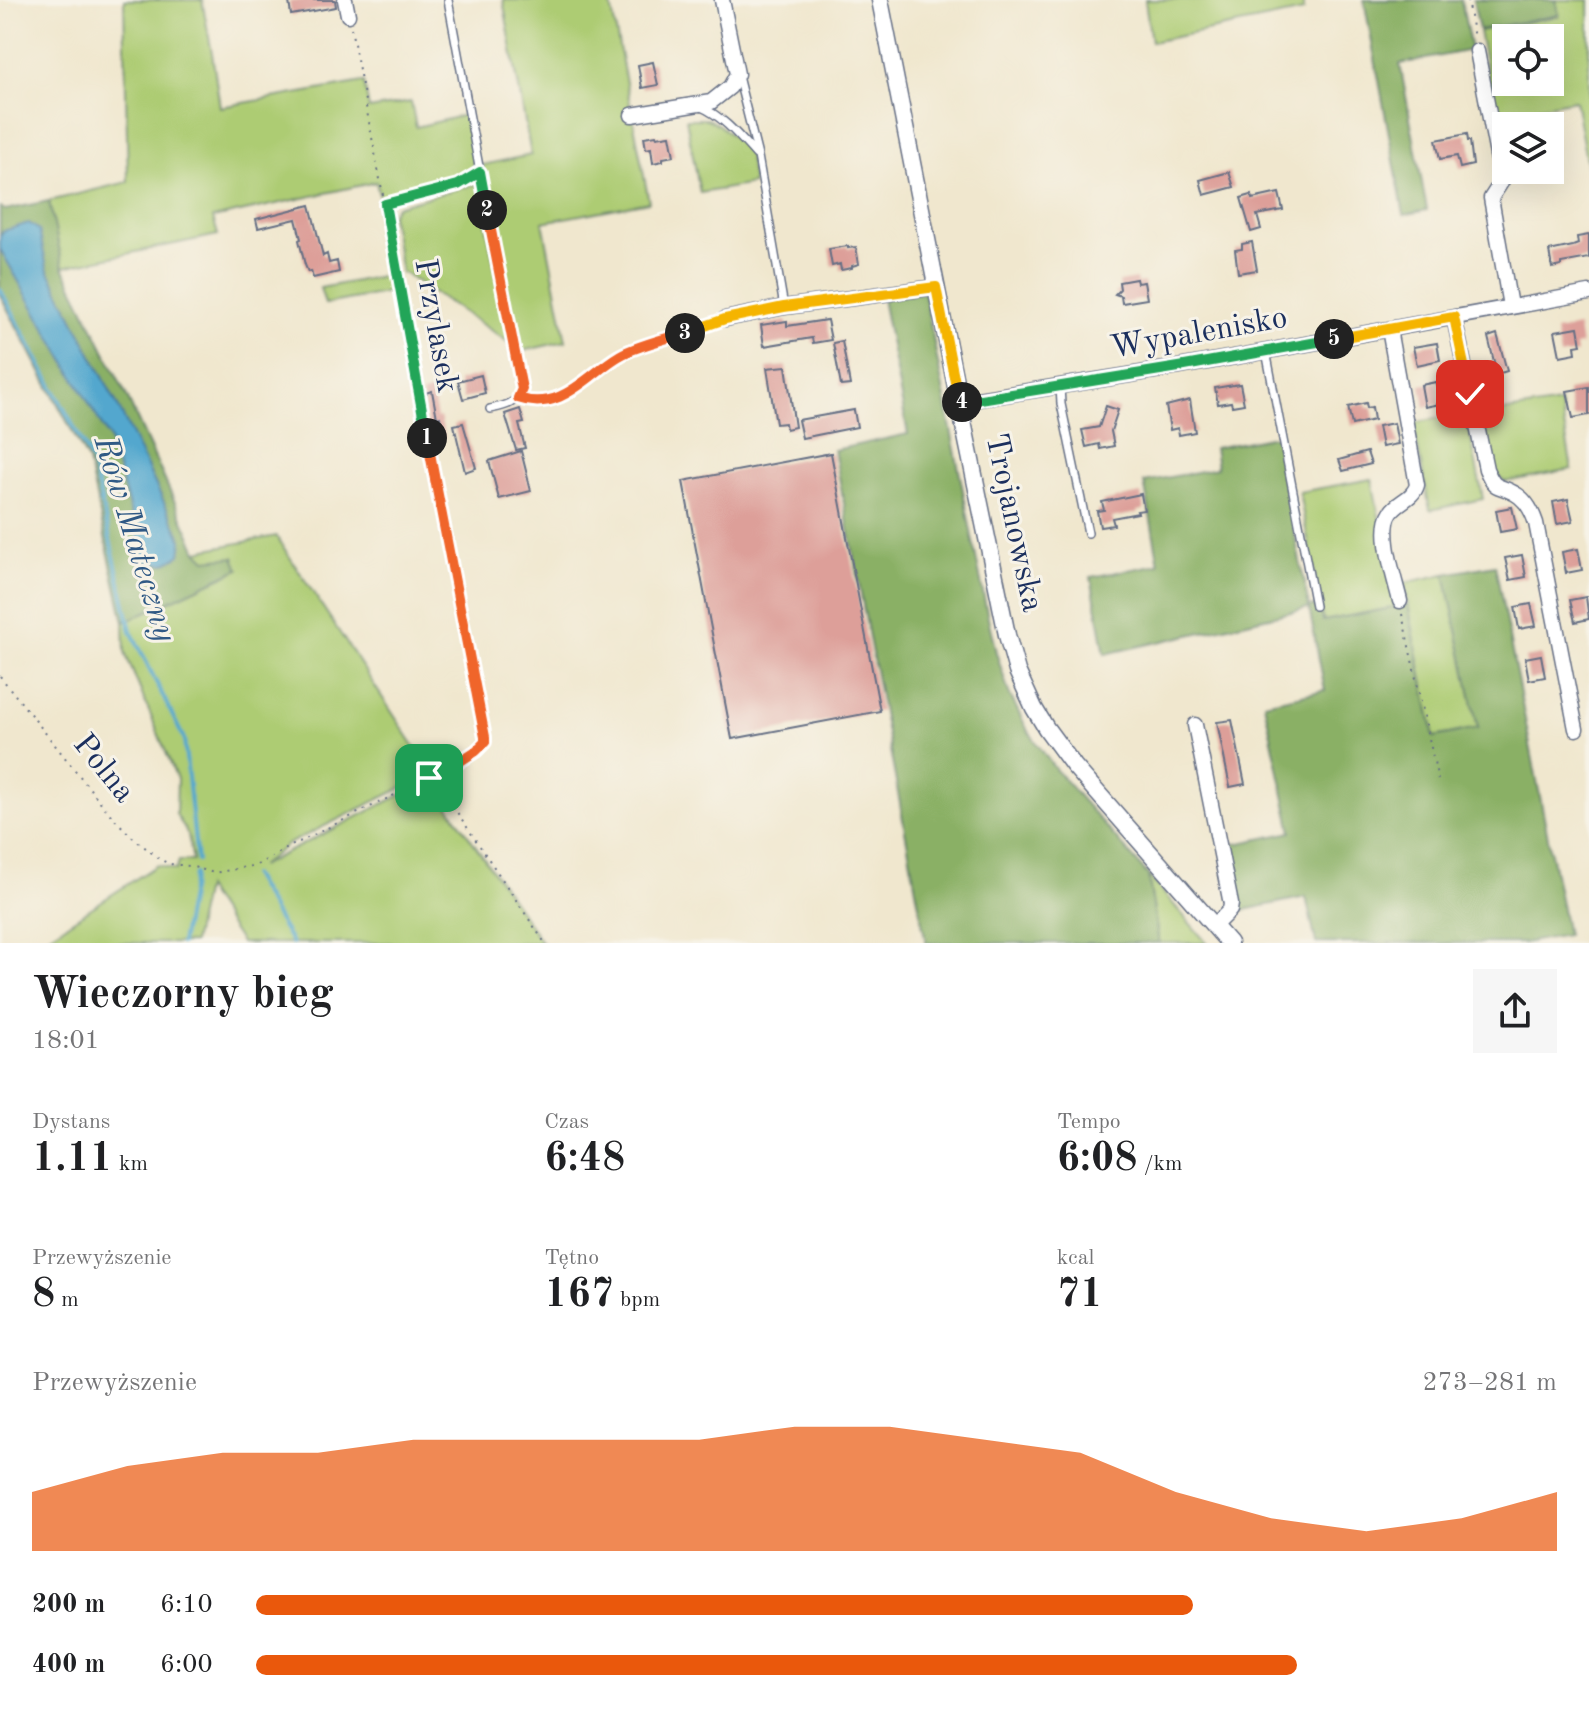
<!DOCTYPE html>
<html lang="pl">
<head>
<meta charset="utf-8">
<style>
	:root { --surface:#fff; --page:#f6f6f6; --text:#202124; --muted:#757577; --accent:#ea580c }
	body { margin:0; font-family:"Old Standard TT",serif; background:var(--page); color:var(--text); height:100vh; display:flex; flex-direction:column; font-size:30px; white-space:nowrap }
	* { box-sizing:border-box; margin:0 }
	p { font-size:26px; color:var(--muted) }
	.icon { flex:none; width:44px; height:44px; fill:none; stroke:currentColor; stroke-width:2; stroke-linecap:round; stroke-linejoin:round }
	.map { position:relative; height:943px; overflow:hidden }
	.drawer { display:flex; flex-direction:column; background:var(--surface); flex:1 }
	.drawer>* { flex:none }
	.fabs { position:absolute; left:1492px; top:24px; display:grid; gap:16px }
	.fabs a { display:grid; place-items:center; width:72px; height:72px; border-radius:0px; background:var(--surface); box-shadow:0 8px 32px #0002; font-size:40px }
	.pin { position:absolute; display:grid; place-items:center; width:68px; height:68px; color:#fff; margin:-34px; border-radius:16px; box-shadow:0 4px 12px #0006 }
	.km { position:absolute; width:40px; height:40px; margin:-20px; border-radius:50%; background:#222; color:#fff; font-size:22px; line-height:40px; text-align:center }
	.round { display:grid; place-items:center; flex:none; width:84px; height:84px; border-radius:0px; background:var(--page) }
	.summary { display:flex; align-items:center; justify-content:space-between; height:136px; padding:0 32px }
	h1 { font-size:44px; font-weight:700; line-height:60px }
	.stats { display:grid; grid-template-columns:repeat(3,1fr); gap:12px; height:136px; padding:8px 32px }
	.stats div { display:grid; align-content:center }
	.stats b { font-size:40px; font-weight:700 }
	.stats small { font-size:22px; font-weight:400 }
	.stats p { font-size:22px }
	.chart { height:224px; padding:16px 32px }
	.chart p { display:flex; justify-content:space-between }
	.chart svg { width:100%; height:144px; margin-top:8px; fill:var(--accent); opacity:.7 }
	ul { padding:0 32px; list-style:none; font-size:26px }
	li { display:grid; grid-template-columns:128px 96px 1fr; align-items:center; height:60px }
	li i { height:20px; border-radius:10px; background:var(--accent) }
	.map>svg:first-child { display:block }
</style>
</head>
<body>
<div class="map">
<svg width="1589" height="943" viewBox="0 0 1589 943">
	<rect width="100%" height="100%" fill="#f7f3e8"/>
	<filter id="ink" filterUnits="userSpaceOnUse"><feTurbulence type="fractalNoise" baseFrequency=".0125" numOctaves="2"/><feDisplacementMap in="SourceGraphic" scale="16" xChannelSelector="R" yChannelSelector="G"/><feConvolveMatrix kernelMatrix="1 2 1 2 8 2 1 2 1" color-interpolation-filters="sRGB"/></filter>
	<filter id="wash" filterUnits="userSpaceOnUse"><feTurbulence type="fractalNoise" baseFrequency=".006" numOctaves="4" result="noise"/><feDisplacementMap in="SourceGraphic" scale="32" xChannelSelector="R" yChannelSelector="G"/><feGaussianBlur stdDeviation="1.8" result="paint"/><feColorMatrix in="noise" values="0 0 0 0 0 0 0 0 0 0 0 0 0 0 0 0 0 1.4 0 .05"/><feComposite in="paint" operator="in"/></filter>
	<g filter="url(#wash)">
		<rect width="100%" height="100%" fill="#f0e7ce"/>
		<!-- green -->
		<path fill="#adcc73" stroke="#647e68" stroke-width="2" fill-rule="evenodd" d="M124,0H202L212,53L220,107L364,82L369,109L411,102L416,127L465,115L474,158L473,170L457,182L380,200L376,182L213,218L218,235L63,267L49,201L128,182Z
			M503,0H610L649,202L543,222L566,341L518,352L482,165L531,155Z
			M1145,0H1302L1304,11L1151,42Z
			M1556,0H1589V176L1575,100L1495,115L1479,31L1559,16ZM1506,38H1550V82H1506Z
			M686,119H707L719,125L738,141L748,152L753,184L700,193Z
			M475,184L479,188L510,343L404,273H401L391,215L396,206Z
			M393,274L396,291L325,304L320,288Z
			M1560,403L1572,469L1505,482L1494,474L1482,415Z
			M1466,413L1483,499L1430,510L1413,423Z
			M1372,479L1396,607L1323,621L1299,492Z
			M276,536L432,773L288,844L260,866L428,781L432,782L542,943H241L205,888L193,943H38L157,865L176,870L179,861H193L188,835L176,814L177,779L125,653L124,622L239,569L205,560L197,551Z
			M1445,574L1478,728L1434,737L1404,583Z
			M1148,875L1207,943H1159Z"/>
		<!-- forest -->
		<path fill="#8ab065" stroke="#527062" stroke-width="2" d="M1364,0H1461L1471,50L1400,64L1427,210L1404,215Z
			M1473,0H1556L1559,15L1479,30Z
			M49,201L63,267L124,390L197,551L206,560L234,557L239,569L124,622L88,461L0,295V207L5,210Z
			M924,292L988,618L996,652L1009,693L1027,729L1055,769L1148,875L1159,943H926L834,450L908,434L882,299Z
			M1275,436L1309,607L1320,605L1323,621L1408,605L1434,737L1478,728L1445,574L1495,565L1567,935L1523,943H1316L1306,897L1239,911L1226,846L1292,832L1264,703L1325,690L1309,608L1105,654L1091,577L1159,564L1144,482L1217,468L1214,448Z"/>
		<!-- water -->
		<path fill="#53a7ce" stroke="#376b96" stroke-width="2" d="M29,223L39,230L47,268L119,408L182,540L180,555L164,564L145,561L109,438L0,249V236L3,231Z"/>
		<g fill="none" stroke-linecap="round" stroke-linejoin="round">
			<!-- stream -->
			<path stroke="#53a7ce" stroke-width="4" d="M0,289L92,461L131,631L184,739L197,861
				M252,875L292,943
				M181,943L194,874"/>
		</g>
		<g id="blocks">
			<!-- building -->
			<path fill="#dd9f99" d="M302,0H335L336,7L291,15L289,2Z
				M653,62L658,85L642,88L638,65Z
				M1467,134L1468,141H1470L1473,165L1460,168L1457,156L1440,159L1436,140Z
				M656,135L657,137L670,135L674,156L663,158V161L653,163L651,148L646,149L644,137Z
				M1229,172L1234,187L1204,195L1200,180Z
				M1279,193L1283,210L1257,215L1261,229L1251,232L1241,198L1251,195L1252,199Z
				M310,205L323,256L327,254L329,263L337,261L339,272L313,278L311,271L308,272L305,265L299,240L301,239L296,219L258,228L256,219Z
				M1589,235V258L1561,263V266L1552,268L1549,251L1573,246L1578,244L1577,237Z
				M1252,242L1257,270L1238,273L1235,250L1242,249V244Z
				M848,246V248L856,247L859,264L852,266V268L841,270L840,264L832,266L829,249Z
				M1136,279L1137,283L1144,282L1147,299L1122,303L1121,296L1115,294L1120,289L1119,282Z
				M827,320L831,340L813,343L812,338L764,346L761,325L787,321V326Z
				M1578,327L1581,345L1575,346L1576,353L1560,356L1555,331Z
				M1497,334L1507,371L1497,374L1488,337Z
				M842,341L850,385L841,386L833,343Z
				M1437,343L1440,360L1417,365L1413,347Z
				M786,366L795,427L786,429L785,423L776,424L767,368Z
				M481,375L485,393L463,399L458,381Z
				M1436,382L1440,404L1425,407L1421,385Z
				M1240,384L1244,404L1232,406L1231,402L1218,404L1215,388Z
				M1589,387V415L1573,418L1567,391Z
				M432,391L437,418L440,417L445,438L431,442L422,394Z
				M1190,400L1195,432L1179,435L1178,428L1170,430L1166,406Z
				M1366,403L1367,408L1372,407L1374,420L1352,425L1348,407Z
				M1106,406L1118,410L1111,431L1114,446L1100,449L1099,444L1086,447L1082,430L1099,427Z
				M520,409L524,423L519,424L525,448L516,450L505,414Z
				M854,410L857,427L802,438L798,420Z
				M463,423L476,468L465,472L454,425Z
				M1394,423L1398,444L1382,447L1378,426Z
				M521,451L531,491L499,499L489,461Z
				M1367,452L1371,464L1343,471L1339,460Z
				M831,453L880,711L732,739L683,481Z
				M1141,494L1144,510L1137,511L1138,513L1112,518L1114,525L1100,527L1097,511L1104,510L1102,502Z
				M1568,499L1573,521L1557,524L1553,502Z
				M1512,507L1517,529L1500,532L1496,510Z
				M1578,549L1582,570L1566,573L1562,552Z
				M1522,555L1526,577L1510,580L1505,558Z
				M1586,597L1589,619L1575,622L1570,600Z
				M1531,604L1536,626L1519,629L1515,607Z
				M1541,655L1545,677L1529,680L1525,658Z
				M1232,720L1245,784L1230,787L1217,722Z"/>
		</g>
	</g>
	<g filter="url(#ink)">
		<use href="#blocks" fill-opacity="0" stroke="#666f85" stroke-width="2"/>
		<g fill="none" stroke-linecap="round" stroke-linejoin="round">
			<!-- service casing -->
			<g stroke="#666f85" stroke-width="10">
				<path id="service" d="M738,76L758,156L784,307
					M699,106C723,116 739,136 756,155
					M480,172L522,389C517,404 504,406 490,409
					M397,273L385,204L458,185L480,172L448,0
					M1266,351L1315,606
					M1060,386L1061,404L1088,533
					M518,398C551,410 579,387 603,368C609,363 616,357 623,353C656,339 692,330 725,319"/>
			</g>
			<!-- minor casing -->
			<g stroke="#666f85" stroke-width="17">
				<path id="minor" d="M345,0L348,15
					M1477,51L1502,181L1491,198L1510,306
					M632,115L711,102L730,87L737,74L722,0
					M1454,317L1486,469C1496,492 1496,483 1514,493C1526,499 1532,511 1536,523L1576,729
					M725,319L784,307L936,287
					M1389,329L1417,485C1413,499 1398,501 1391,512C1378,531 1395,579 1400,601
					M959,402L1179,367L1589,293
					M1195,725L1231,904L1230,910L1214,926"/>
			</g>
			<!-- tertiary casing -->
			<g stroke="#666f85" stroke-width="19">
				<path id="tertiary" d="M880,0L959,402L1007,635L1017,671L1034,708L1046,728L1074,766L1229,943"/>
			</g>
			<!-- path -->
			<path stroke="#666f85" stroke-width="2" stroke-dasharray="2 6" stroke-linecap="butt" d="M1467,0L1474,38
				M351,28L383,195
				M399,282L485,737C482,753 449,768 435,777
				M1402,614L1438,780
				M0,676L110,814L130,835L158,858L169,864L190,866L214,873L257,865L293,845L429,778H434L545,943"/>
			<!-- service -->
			<use href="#service" stroke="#fff" stroke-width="7"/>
			<!-- minor -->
			<use href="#minor" stroke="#fff" stroke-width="14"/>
			<!-- tertiary -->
			<use href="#tertiary" stroke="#fff" stroke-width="16"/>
		</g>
	</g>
	<g fill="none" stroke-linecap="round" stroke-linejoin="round" filter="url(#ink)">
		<!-- split-1 casing -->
		<g stroke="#fff" stroke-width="16">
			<path id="split-1" d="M427,438L485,737V742L476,751L434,778H429"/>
		</g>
		<!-- split-2 casing -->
		<g stroke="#fff" stroke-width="16">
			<path id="split-2" d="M427,438L385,204L458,185L480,172L487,210"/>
		</g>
		<!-- split-3 casing -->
		<g stroke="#fff" stroke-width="16">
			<path id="split-3" d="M487,210L522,389L518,398C561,413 587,375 619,356C633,347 667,338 685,333"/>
		</g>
		<!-- split-4 casing -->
		<g stroke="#fff" stroke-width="16">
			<path id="split-4" d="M685,333L725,319L784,307L936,287L959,402H962"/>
		</g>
		<!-- split-5 casing -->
		<g stroke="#fff" stroke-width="16">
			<path id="split-5" d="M962,402L1179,367L1334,339"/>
		</g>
		<!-- split-6 casing -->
		<g stroke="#fff" stroke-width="16">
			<path id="split-6" d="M1334,339L1454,317L1470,394"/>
		</g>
		<!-- split-1 -->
		<use href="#split-1" stroke="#f0652b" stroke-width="10"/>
		<!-- split-2 -->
		<use href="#split-2" stroke="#22a559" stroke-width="10"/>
		<!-- split-3 -->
		<use href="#split-3" stroke="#f0652b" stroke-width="10"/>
		<!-- split-4 -->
		<use href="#split-4" stroke="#f5b400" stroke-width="10"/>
		<!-- split-5 -->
		<use href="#split-5" stroke="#22a559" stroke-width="10"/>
		<!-- split-6 -->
		<use href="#split-6" stroke="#f5b400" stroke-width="10"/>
	</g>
	<g text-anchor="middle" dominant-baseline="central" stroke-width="6" stroke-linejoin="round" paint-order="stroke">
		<!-- street labels -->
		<g font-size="32" fill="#1b2f5e" stroke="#f7f3e8">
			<text transform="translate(435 326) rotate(80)">Przylasek</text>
			<text transform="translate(1199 334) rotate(-10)">Wypalenisko</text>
			<text transform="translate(1013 523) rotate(78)">Trojanowska</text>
			<text transform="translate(103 769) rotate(51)">Polna</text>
		</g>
		<!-- water labels -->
		<g font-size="34" font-style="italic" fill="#2f5985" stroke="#f7f3e8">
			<text transform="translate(134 539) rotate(73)">Rów Mateczny</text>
		</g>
	</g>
</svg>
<div class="fabs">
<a><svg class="icon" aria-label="locate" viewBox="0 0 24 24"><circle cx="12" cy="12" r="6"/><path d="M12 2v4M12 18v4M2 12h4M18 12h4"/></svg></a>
<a><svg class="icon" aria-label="layers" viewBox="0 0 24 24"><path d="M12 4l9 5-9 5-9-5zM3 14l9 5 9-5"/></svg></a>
</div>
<div class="pin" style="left:429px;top:778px;background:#1e9e55"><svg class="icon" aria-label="arrive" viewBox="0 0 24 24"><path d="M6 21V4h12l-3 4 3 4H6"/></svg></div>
<div class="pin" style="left:1470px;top:394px;background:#d93025"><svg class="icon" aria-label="check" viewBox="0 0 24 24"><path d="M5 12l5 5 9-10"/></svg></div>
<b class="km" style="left:427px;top:438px">1</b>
<b class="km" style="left:487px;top:210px">2</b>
<b class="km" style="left:685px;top:333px">3</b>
<b class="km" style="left:962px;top:402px">4</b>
<b class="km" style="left:1334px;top:339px">5</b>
</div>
<section class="drawer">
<div class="summary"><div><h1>Wieczorny bieg</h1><p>18:01</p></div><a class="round"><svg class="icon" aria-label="share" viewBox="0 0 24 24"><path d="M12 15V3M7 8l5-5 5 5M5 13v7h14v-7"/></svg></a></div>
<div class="stats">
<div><p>Dystans</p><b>1.11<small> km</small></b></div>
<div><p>Czas</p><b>6:48</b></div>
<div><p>Tempo</p><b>6:08<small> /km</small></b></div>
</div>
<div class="stats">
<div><p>Przewyższenie</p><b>8<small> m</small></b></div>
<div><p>Tętno</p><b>167<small> bpm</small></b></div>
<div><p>kcal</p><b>71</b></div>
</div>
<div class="chart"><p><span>Przewyższenie</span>273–281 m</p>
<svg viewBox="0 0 160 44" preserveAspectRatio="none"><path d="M0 44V26L10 18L20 14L30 14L40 10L50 10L60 10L70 10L80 6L90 6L100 10L110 14L120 26L130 34L140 38L150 34L160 26V44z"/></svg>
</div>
<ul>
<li><b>200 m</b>6:10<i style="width:72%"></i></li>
<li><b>400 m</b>6:00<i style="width:80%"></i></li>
</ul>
</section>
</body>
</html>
